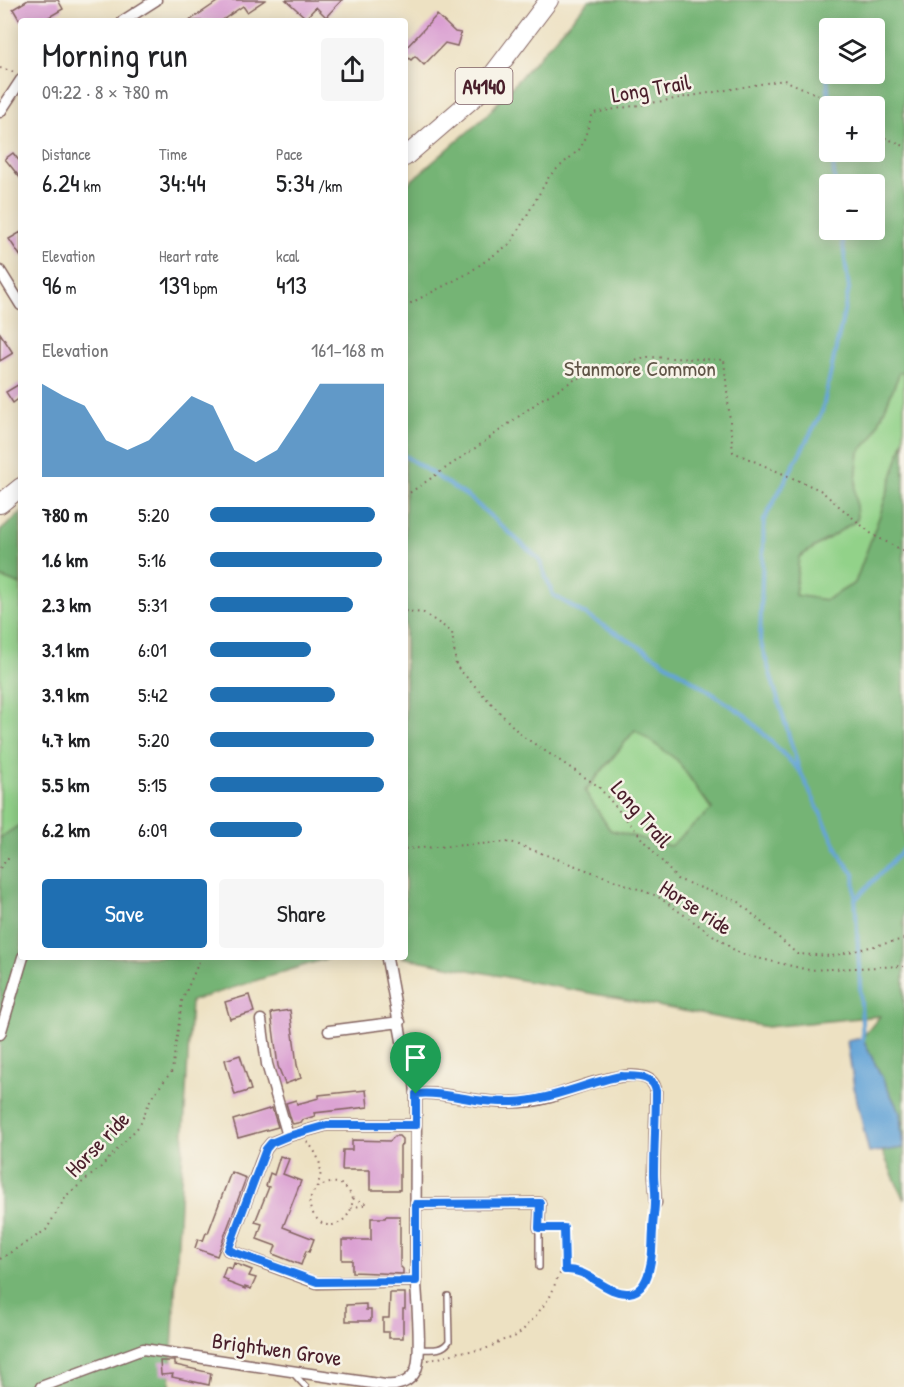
<!DOCTYPE html>
<html lang="en">
<head>
<meta charset="utf-8">
<style>
	:root { --surface:#fff; --page:#f6f6f6; --text:#202124; --muted:#757577; --accent:#1f6fb2 }
	body { margin:0; font-family:"Patrick Hand",sans-serif; background:var(--page); color:var(--text); height:100vh; display:flex; flex-direction:column; font-size:22px; white-space:nowrap }
	* { box-sizing:border-box; margin:0 }
	p { font-size:20px; color:var(--muted) }
	.icon { flex:none; width:33px; height:33px; fill:none; stroke:currentColor; stroke-width:2; stroke-linecap:round; stroke-linejoin:round }
	.map { position:relative; flex:1; overflow:hidden }
	.sheet { position:absolute; left:18px; top:18px; width:390px; height:942px; display:flex; flex-direction:column; background:var(--surface); border-radius:6px; box-shadow:0 3px 15px #0003 }
	.sheet>* { flex:none }
	.fabs { position:absolute; left:819px; top:18px; display:grid; gap:12px }
	.fabs a { display:grid; place-items:center; width:66px; height:66px; border-radius:6px; background:var(--surface); box-shadow:0 3px 15px #0003; font-size:30px }
	.pin { position:absolute; display:grid; place-items:center; width:51px; height:51px; color:#fff; margin:-62px -26px; border-radius:50% 50% 50% 0; rotate:-45deg; box-shadow:0 0 6px #0007 }
	.pin .icon { rotate:45deg }
	.round { display:grid; place-items:center; flex:none; width:63px; height:63px; border-radius:6px; background:var(--page) }
	.summary { display:flex; align-items:center; justify-content:space-between; height:102px; padding:0 24px }
	h1 { font-size:33px; font-weight:600; line-height:45px }
	.figures { display:grid; grid-template-columns:repeat(3,1fr); gap:9px; height:102px; padding:6px 24px }
	.figures div { display:grid; align-content:center }
	.figures b { font-size:26px; font-weight:600 }
	.figures small { font-size:16px; font-weight:400 }
	.figures p { font-size:16px }
	.chart { height:168px; padding:12px 24px }
	.chart p { display:flex; justify-content:space-between }
	.chart svg { width:100%; height:108px; margin-top:6px; fill:var(--accent); opacity:.7 }
	.button { display:flex; gap:12px; margin-top:auto; padding:12px 24px }
	.button a { flex:1; height:69px; border-radius:6px; background:var(--accent); color:#fff; font-size:24px; font-weight:600; line-height:69px; text-align:center }
	.button a+a { background:var(--page); color:var(--text) }
	ul { padding:0 24px; list-style:none; font-size:20px }
	li { display:grid; grid-template-columns:96px 72px 1fr; align-items:center; height:45px }
	li i { height:15px; border-radius:8px; background:var(--accent) }
	.map>svg:first-child { display:block }
</style>
</head>
<body>
<div class="map">
<svg width="904" height="1387" viewBox="0 0 904 1387">
	<rect width="100%" height="100%" fill="#f7f3e8"/>
	<filter id="ink" filterUnits="userSpaceOnUse"><feTurbulence type="fractalNoise" baseFrequency=".0167" numOctaves="2"/><feDisplacementMap in="SourceGraphic" scale="12" xChannelSelector="R" yChannelSelector="G"/><feConvolveMatrix kernelMatrix="1 2 1 2 8 2 1 2 1" color-interpolation-filters="sRGB"/></filter>
	<filter id="wash" filterUnits="userSpaceOnUse"><feTurbulence type="fractalNoise" baseFrequency=".008" numOctaves="4" result="noise"/><feDisplacementMap in="SourceGraphic" scale="24" xChannelSelector="R" yChannelSelector="G"/><feGaussianBlur stdDeviation="1.35" result="paint"/><feColorMatrix in="noise" values="0 0 0 0 0 0 0 0 0 0 0 0 0 0 0 0 0 1.4 0 .05"/><feComposite in="paint" operator="in"/></filter>
	<g filter="url(#wash)">
		<rect width="100%" height="100%" fill="#ede1c2"/>
		<!-- green -->
		<path fill="#92d289" stroke="#6e785a" stroke-width="1.5" d="M900,372L904,373V440L880,515L855,583L826,600L795,596L799,557L857,520L855,490L859,452L873,437Z
			M0,577L21,585V824L0,838Z
			M635,730L677,760L712,810L670,846L610,830L585,792Z"/>
		<!-- forest -->
		<path fill="#75b475" stroke="#606a50" stroke-width="1.5" fill-rule="evenodd" d="M589,0H904V373L900,372L873,437L859,452L855,490L857,520L799,557L795,595L826,600L855,583L880,515L904,440V1200L882,1151L903,1147L900,1113L862,1038L880,1016L767,1027L401,957H405V186L485,117ZM830,28H874V74H830ZM830,106H874V152H830ZM830,184H874V230H830ZM635,730L677,760L712,809L670,846L610,830L585,791Z
			M21,513V585L0,577V531Z
			M21,824V957H331L191,1001L170,1387H0V838Z"/>
		<!-- water -->
		<path fill="#65a4d7" stroke="#586281" stroke-width="1.5" d="M862,1038L900,1113L903,1148L869,1153L854,1087L847,1041Z"/>
		<g fill="none" stroke-linecap="round" stroke-linejoin="round">
			<!-- stream -->
			<path stroke="#65a4d7" stroke-width="4" d="M826,63L830,114
				M832,152L835,184
				M405,456L470,498L539,559L553,595L658,658L745,715L800,771L843,860L854,874L863,1041
				M799,769L760,640L764,520L822,412L849,289L841,230
				M855,900L904,849"/>
		</g>
		<g id="blocks">
			<!-- building -->
			<path fill="#da9fd2" d="M28,0H58L63,9L42,21H20L13,9Z
				M220,0H265L247,12L243,6L221,21H189Z
				M286,0H342L326,17L316,7L306,18Z
				M437,15L455,32L461,33L457,46L445,43L424,65L415,56L411,60L405,55V49Z
				M13,153L21,163V179L5,159Z
				M21,232V257L9,239Z
				M0,333L13,353L0,361Z
				M21,383V397L13,403L6,392Z
				M249,995L254,1012L230,1019L225,1002Z
				M290,1010L297,1065L301,1078L285,1084L278,1066L271,1013Z
				M240,1055L251,1090L235,1095L225,1060Z
				M366,1090L368,1107L314,1113L315,1116L302,1120V1122L293,1124L292,1123L286,1103L296,1100L297,1104L319,1098V1095Z
				M272,1108L278,1127L238,1138L233,1120Z
				M395,1136H399L402,1139V1144L400,1146V1190H370V1170H342L343,1150H352V1140L390,1141Z
				M280,1156L289,1159L283,1174L301,1181L283,1227L314,1239L309,1252L306,1251L301,1265L273,1254L276,1246L257,1239L262,1224L255,1222L269,1187L266,1186L270,1173L274,1175Z
				M231,1172L246,1178L217,1256L195,1248L198,1239L203,1241L206,1233H208Z
				M386,1216H400V1266L403,1269V1274L352,1272V1260H342V1240H371V1218H385Z
				M234,1263L252,1270L249,1276L256,1278L251,1289L245,1287V1289L227,1282L228,1280L222,1278L226,1267L232,1269Z
				M390,1293H405V1309H403V1338H389V1332H383V1318H389Z
				M366,1304V1310H371V1321H346V1305Z
				M160,1361H175V1365L211,1373L209,1385L172,1377L173,1374L161,1375Z"/>
		</g>
	</g>
	<g filter="url(#ink)">
		<use href="#blocks" fill-opacity="0" stroke="#836360" stroke-width="1.5"/>
		<g fill="none" stroke-linecap="round" stroke-linejoin="round">
			<!-- service casing -->
			<g stroke="#836360" stroke-width="8">
				<path id="service" d="M539,1228V1267
					M418,1349C430,1349 442,1352 449,1341L448,1296
					M293,1373L306,1387"/>
			</g>
			<!-- minor casing -->
			<g stroke="#836360" stroke-width="13">
				<path id="minor" d="M123,21L156,0
					M0,112L21,80
					M0,271L21,305
					M261,1020L267,1064L288,1136
					M329,1031L400,1022
					M0,1034L23,957
					M416,1094C438,1092 455,1097 476,1100C500,1103 527,1104 550,1097C570,1091 651,1056 656,1091L654,1176L656,1203
					M416,1125H327L288,1136L271,1143L266,1149L260,1164L228,1250L317,1283L416,1281
					M416,1204L540,1203L539,1228
					M41,1387L143,1349L385,1385C397,1386 410,1383 416,1370C422,1355 417,1303 416,1283C415,1220 416,1157 416,1094L415,1083L403,1046L387,959"/>
			</g>
			<!-- primary casing -->
			<g stroke="#836360" stroke-width="20">
				<path id="primary" d="M405,157L477,95L549,0
					M0,504L21,487"/>
			</g>
			<!-- path -->
			<path stroke="#836360" stroke-width="2" stroke-dasharray="1.5 4.5" stroke-linecap="butt" d="M0,68L15,72
				M874,133L904,146
				M405,306L467,274L511,243L550,175L581,148L593,113L784,80L844,106
				M405,496L487,440L542,399L576,379L648,357L724,360L733,452L820,490L873,535L904,551
				M405,611L424,613L452,632L456,666L521,735L598,786L677,879L739,902L797,954L832,956L904,939
				M405,849L511,842L657,896L740,954L809,970L904,966
				M0,868L11,854
				M307,1142C317,1152 324,1167 319,1181C315,1194 303,1199 314,1215C331,1242 365,1209 347,1189C338,1179 328,1183 317,1187
				M351,1208L367,1204L352,1198
				M548,1228H564L565,1269
				M0,1259L46,1230L67,1195L101,1167L140,1125L151,1098L172,1071L182,1001L201,957
				M428,1360C439,1359 448,1355 459,1352C468,1351 478,1351 487,1348C491,1347 495,1344 499,1342C504,1339 511,1339 516,1336C526,1329 542,1308 549,1298C555,1290 555,1274 565,1270C587,1262 617,1310 641,1287C655,1273 652,1231 655,1212"/>
			<!-- service -->
			<use href="#service" stroke="#fff" stroke-width="5"/>
			<!-- minor -->
			<use href="#minor" stroke="#fff" stroke-width="10"/>
			<!-- primary -->
			<use href="#primary" stroke="#fff" stroke-width="18"/>
		</g>
	</g>
	<g fill="none" stroke-linecap="round" stroke-linejoin="round" filter="url(#ink)">
		<!-- route casing -->
		<g stroke="#fff" stroke-width="12">
			<path id="route" d="M621,1076C635,1077 653,1074 656,1091C656,1119 654,1147 654,1174C654,1184 656,1193 655,1202C655,1211 653,1220 653,1230C652,1242 653,1254 650,1266C648,1278 642,1292 629,1293C605,1295 589,1268 565,1270L564,1228H539L540,1203L416,1204V1281L317,1282L228,1250L266,1149L271,1143L288,1136L327,1125H416V1094C437,1092 455,1097 476,1100C488,1102 501,1102 513,1102C551,1100 585,1083 621,1076Z"/>
		</g>
		<!-- route -->
		<use href="#route" stroke="#1a73e8" stroke-width="8"/>
	</g>
	<g text-anchor="middle" dominant-baseline="central" stroke-width="5" stroke-linejoin="round" paint-order="stroke">
		<!-- shield labels -->
		<rect fill="#f7f3e8" stroke="#7e5f64" stroke-width="1.5" x="455.5" y="68" width="57" height="36" rx="4.5"/>
		<g font-size="21" font-weight="bold" fill="#4a1f2b">
			<text x="484" y="86">A4140</text>
		</g>
		<!-- street labels -->
		<g font-size="22" fill="#4a1f2b" stroke="#f7f3e8">
			<text transform="translate(651 88) rotate(-10)">Long Trail</text>
			<text transform="translate(642 814) rotate(49)">Long Trail</text>
			<text transform="translate(696 907) rotate(33)">Horse ride</text>
			<text transform="translate(97 1144) rotate(-46)">Horse ride</text>
			<text transform="translate(277 1349) rotate(8)">Brightwen Grove</text>
		</g>
		<!-- park labels -->
		<g font-size="22" fill="#605547" stroke="#f7f3e8">
			<text x="640" y="368">Stanmore Common</text>
		</g>
	</g>
</svg>
<div class="fabs">
<a><svg class="icon" aria-label="layers" viewBox="0 0 24 24"><path d="M12 4l9 5-9 5-9-5zM3 14l9 5 9-5"/></svg></a>
<a>+</a>
<a>−</a>
</div>
<div class="pin" style="left:416px;top:1094px;background:#1e9e55"><svg class="icon" aria-label="arrive" viewBox="0 0 24 24"><path d="M6 21V4h12l-3 4 3 4H6"/></svg></div>
<section class="sheet">
<div class="summary"><div><h1>Morning run</h1><p>09:22 · 8 × 780 m</p></div><a class="round"><svg class="icon" aria-label="share" viewBox="0 0 24 24"><path d="M12 15V3M7 8l5-5 5 5M5 13v7h14v-7"/></svg></a></div>
<div class="figures">
<div><p>Distance</p><b>6.24<small> km</small></b></div>
<div><p>Time</p><b>34:44</b></div>
<div><p>Pace</p><b>5:34<small> /km</small></b></div>
</div>
<div class="figures">
<div><p>Elevation</p><b>96<small> m</small></b></div>
<div><p>Heart rate</p><b>139<small> bpm</small></b></div>
<div><p>kcal</p><b>413</b></div>
</div>
<div class="chart"><p><span>Elevation</span>161–168 m</p>
<svg viewBox="0 0 160 44" preserveAspectRatio="none"><path d="M0 44V6L10 11L20 15L30 29L40 33L50 29L60 20L70 11L80 15L90 33L100 38L110 33L120 20L130 6L140 6L150 6L160 6V44z"/></svg>
</div>
<ul>
<li><b>780 m</b>5:20<i style="width:95%"></i></li>
<li><b>1.6 km</b>5:16<i style="width:99%"></i></li>
<li><b>2.3 km</b>5:31<i style="width:82%"></i></li>
<li><b>3.1 km</b>6:01<i style="width:58%"></i></li>
<li><b>3.9 km</b>5:42<i style="width:72%"></i></li>
<li><b>4.7 km</b>5:20<i style="width:94%"></i></li>
<li><b>5.5 km</b>5:15<i style="width:100%"></i></li>
<li><b>6.2 km</b>6:09<i style="width:53%"></i></li>
</ul>
<div class="button"><a>Save</a><a>Share</a></div>
</section>
</div>
</body>
</html>
